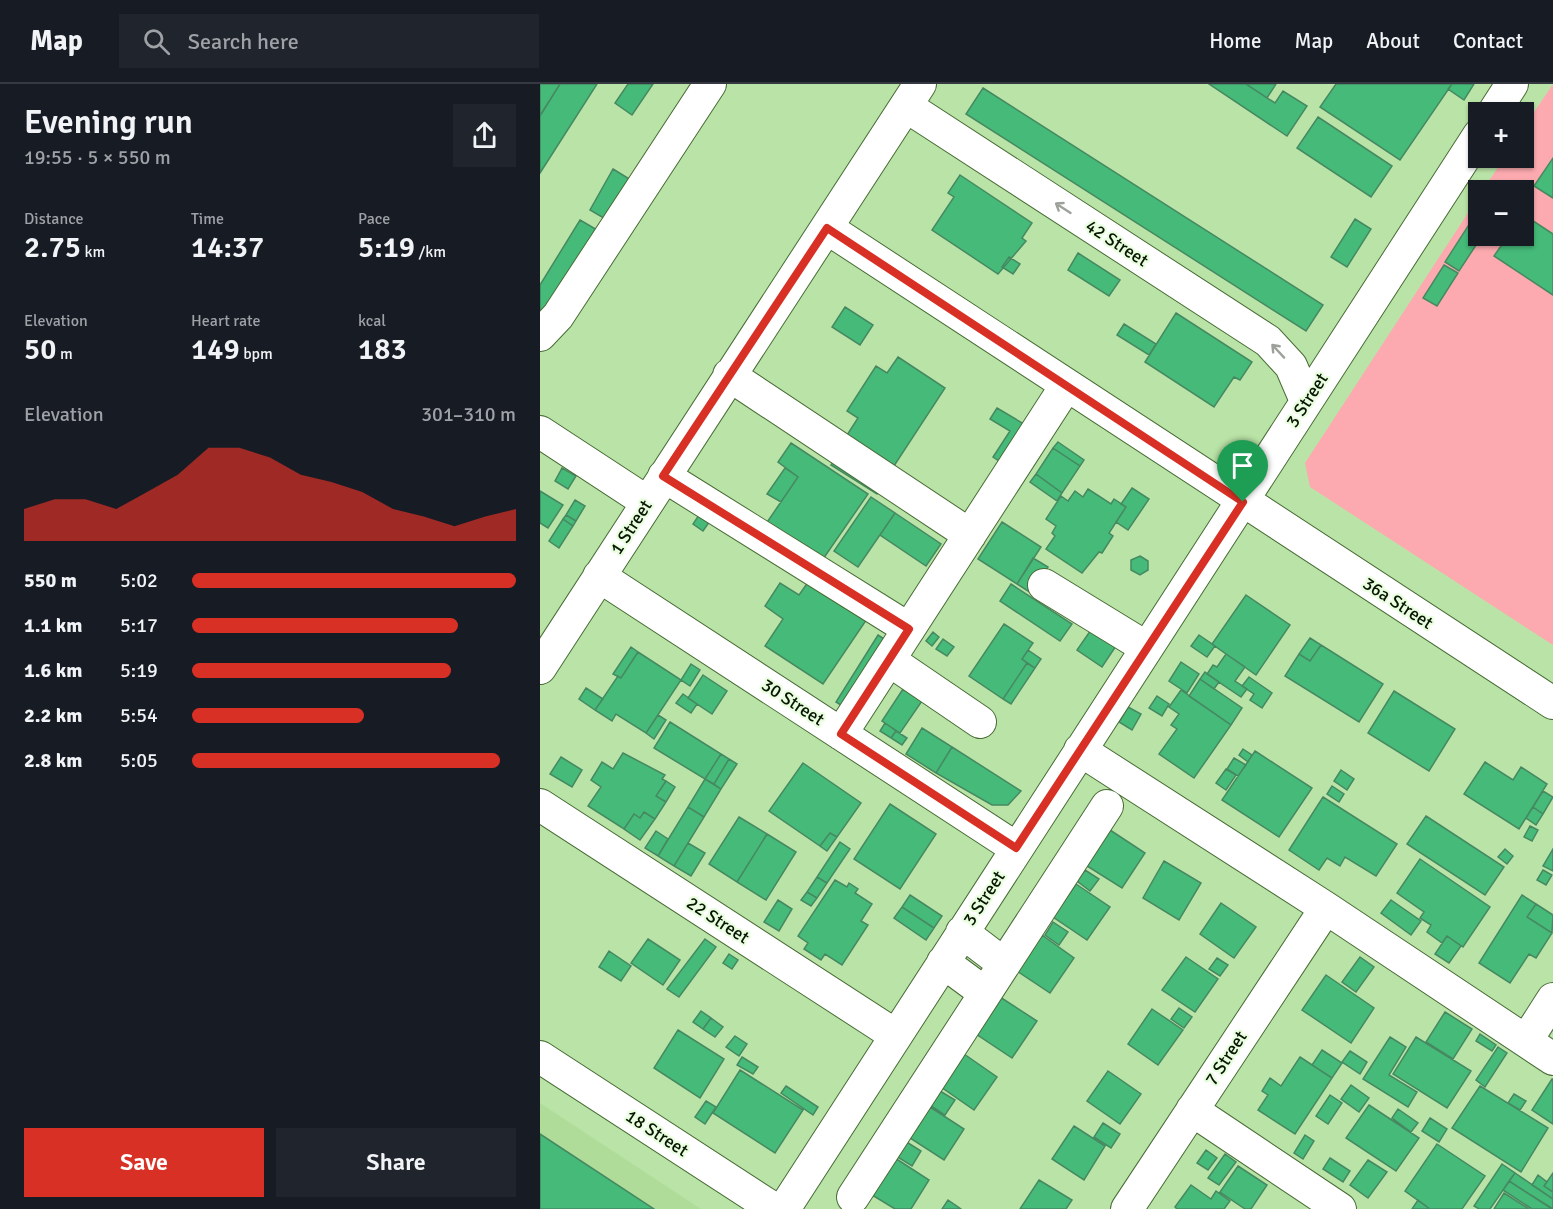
<!DOCTYPE html>
<html lang="en">
<head>
<meta charset="utf-8">
<style>
	:root { --surface:#171b24; --page:#20242c; --text:#f1f3f6; --muted:#9ea1a6; --line:#363941; --accent:#d93025 }
	body { margin:0; font-family:Signika,sans-serif; background:var(--page); color:var(--text); height:100vh; display:flex; flex-direction:column; font-size:22px; white-space:nowrap }
	* { box-sizing:border-box; margin:0 }
	p { font-size:20px; color:var(--muted) }
	.icon { flex:none; width:33px; height:33px; fill:none; stroke:currentColor; stroke-width:2; stroke-linecap:round; stroke-linejoin:round }
	.map { position:relative; flex:1; overflow:hidden }
	.drawer { display:flex; flex-direction:column; background:var(--surface); width:540px }
	.drawer>* { flex:none }
	.controls { position:absolute; left:928px; top:18px; display:grid; gap:12px }
	.controls a { display:grid; place-items:center; width:66px; height:66px; border-radius:0px; background:var(--surface); box-shadow:0 2px 4px #0004; font-size:30px }
	.pin { position:absolute; display:grid; place-items:center; width:51px; height:51px; color:#fff; margin:-62px -26px; border-radius:50% 50% 50% 0; rotate:-45deg; box-shadow:0 0 6px #0007 }
	.pin .icon { rotate:45deg }
	.round { display:grid; place-items:center; flex:none; width:63px; height:63px; border-radius:0px; background:var(--page) }
	.head { display:flex; align-items:center; justify-content:space-between; height:102px; padding:0 24px }
	h1 { font-size:33px; font-weight:600; line-height:45px }
	.stats { display:grid; grid-template-columns:repeat(3,1fr); gap:9px; height:102px; padding:6px 24px }
	.stats div { display:grid; align-content:center }
	.stats b { font-size:30px; font-weight:600 }
	.stats small { font-size:16px; font-weight:400 }
	.stats p { font-size:16px }
	.chart { height:168px; padding:12px 24px }
	.chart p { display:flex; justify-content:space-between }
	.chart svg { width:100%; height:108px; margin-top:6px; fill:var(--accent); opacity:.7 }
	.action { display:flex; gap:12px; margin-top:auto; padding:12px 24px }
	.action a { flex:1; height:69px; border-radius:0px; background:var(--accent); color:#fff; font-size:24px; font-weight:600; line-height:69px; text-align:center }
	.action a+a { background:var(--page); color:var(--text) }
	ul { padding:0 24px; list-style:none; font-size:20px }
	li { display:grid; grid-template-columns:96px 72px 1fr; align-items:center; height:45px }
	li i { height:15px; border-radius:8px; background:var(--accent) }
	header { display:flex; align-items:center; gap:36px; box-sizing:border-box; height:84px; padding:0 30px; background:var(--surface); border-bottom:2px solid var(--line) }
	header strong { font-size:28px }
	nav { display:flex; gap:33px; margin-inline-start:auto; font-size:21px }
	.search { width:420px; height:54px; background:var(--page); display:flex; align-items:center; gap:15px; box-sizing:border-box; padding:0 21px; border-radius:0px; color:var(--muted); font-size:22px }
	main { display:flex; flex:1; min-height:0 }
	.map>svg:first-child { display:block }
</style>
</head>
<body>
<header>
<strong>Map</strong>
<div class="search"><svg class="icon" aria-label="search" viewBox="0 0 24 24"><circle cx="10" cy="10" r="6"/><path d="M15 15l6 6"/></svg>Search here</div>
<nav><a>Home</a><a>Map</a><a>About</a><a>Contact</a></nav>
</header>
<main>
<section class="drawer">
<div class="head"><div><h1>Evening run</h1><p>19:55 · 5 × 550 m</p></div><a class="round"><svg class="icon" aria-label="share" viewBox="0 0 24 24"><path d="M12 15V3M7 8l5-5 5 5M5 13v7h14v-7"/></svg></a></div>
<div class="stats">
<div><p>Distance</p><b>2.75<small> km</small></b></div>
<div><p>Time</p><b>14:37</b></div>
<div><p>Pace</p><b>5:19<small> /km</small></b></div>
</div>
<div class="stats">
<div><p>Elevation</p><b>50<small> m</small></b></div>
<div><p>Heart rate</p><b>149<small> bpm</small></b></div>
<div><p>kcal</p><b>183</b></div>
</div>
<div class="chart"><p><span>Elevation</span>301–310 m</p>
<svg viewBox="0 0 160 44" preserveAspectRatio="none"><path d="M0 44V31L10 27L20 27L30 31L40 24L50 17L60 6L70 6L80 10L90 17L100 20L110 24L120 31L130 34L140 38L150 34L160 31V44z"/></svg>
</div>
<ul>
<li><b>550 m</b>5:02<i style="width:100%"></i></li>
<li><b>1.1 km</b>5:17<i style="width:82%"></i></li>
<li><b>1.6 km</b>5:19<i style="width:80%"></i></li>
<li><b>2.2 km</b>5:54<i style="width:53%"></i></li>
<li><b>2.8 km</b>5:05<i style="width:95%"></i></li>
</ul>
<div class="action"><a>Save</a><a>Share</a></div>
</section>
<div class="map">
<svg width="1013" height="1125" viewBox="0 0 1013 1125">
	<rect width="100%" height="100%" fill="#bae4a7"/>
	<!-- built -->
	<path fill="#afdd99" d="M0,1019L161,1125H0Z"/>
	<!-- green -->
	<path fill="#fcaaaf" d="M1013,0V561L770,403L765,379L939,112V152H984V106H943L964,74H984V43Z"/>
	<!-- building -->
	<path fill="#45ba79" stroke="#468961" stroke-width="1.5" d="M0,0H20L1,30L0,29Z
		M20,0H57L0,89V32Z
		M88,0H113L92,31L75,19Z
		M669,0H706L735,19L743,7L767,22L747,52Z
		M706,0H736L727,14Z
		M796,0H912L860,76L780,23Z
		M912,0H934L924,16L908,5Z
		M443,4L783,221L766,247L426,30Z
		M778,33L852,82L831,113L757,64Z
		M1013,74V114L994,102Z
		M73,85L91,96L67,136L50,126Z
		M420,91L492,139L482,154L486,157L458,190L392,146L414,113L408,109Z
		M939,125V152H942L919,187L905,178Z
		M984,131L1013,150V211L954,172L968,152H984Z
		M815,135L831,145L807,183L791,173Z
		M40,136L59,147L8,230L0,225V201Z
		M538,169L580,196L569,212L528,186Z
		M469,173L480,180L473,190L462,183Z
		M904,181L918,189L897,222L883,214Z
		M305,223L333,241L320,261L292,243Z
		M636,229L712,278L700,296L694,293L674,323L605,278Z
		M584,240L616,260L609,271L577,251Z
		M358,273L405,304L354,382L307,351L318,334L307,327L336,282L347,289Z
		M457,324L489,343L465,381L453,373L470,347L450,335Z
		M518,358L544,376L540,382L513,364Z
		M251,359L328,410L281,478L219,450L258,393L238,378Z
		M513,364L540,382L522,409L496,390Z
		M297,373L342,402L337,410L291,381Z
		M22,384L36,392L28,405L15,397Z
		M245,384L258,393L241,418L227,410Z
		M496,390L522,409L517,417L490,398Z
		M592,404L609,415L588,446L576,438L586,423L581,420Z
		M548,405L571,420L574,415L586,423L569,449L573,452L562,469L559,468L542,489L506,465L515,452L512,449L516,442L506,435L521,412L528,417L535,407L543,413Z
		M0,407L23,421L8,444L0,439Z
		M331,413L355,429L318,483L294,467Z
		M35,416L45,422L36,437L26,431Z
		M163,425L170,437L163,447L153,440Z
		M355,429L401,460L386,482L340,451Z
		M26,431L36,437L33,442L23,435Z
		M23,435L33,442L19,464L9,457Z
		M462,438L501,463L477,500L438,475Z
		M600,472L608,477V486L600,491L591,486V476Z
		M493,474L508,483L491,509L477,500Z
		M271,494L329,532L283,600L225,562L243,535L225,522L240,499L259,511Z
		M471,500L532,540L520,557L460,517Z
		M706,511L750,541L716,591L672,560Z
		M464,540L493,559L482,575L487,579L463,615L429,592Z
		M553,543L578,559L562,583L537,566Z
		M393,548L399,553L392,562L386,557Z
		M338,551L352,560L310,627L296,618Z
		M659,551L675,562L667,573L651,562Z
		M770,554L781,561L770,577L759,570Z
		M403,555L414,563L407,572L396,565Z
		M781,561L843,600L819,638L745,592L759,570L770,577Z
		M91,563L98,568L81,594L73,590Z
		M488,566L501,575L495,584L482,575Z
		M98,568L141,596L106,649L76,630L72,637L55,626L78,592L81,594Z
		M686,570L705,583L695,597L707,605L701,613L667,590L673,581L677,583Z
		M641,578L659,590L647,609L629,597Z
		M487,579L495,584L471,620L463,615Z
		M151,580L160,586L150,602L141,596Z
		M665,588L679,598L674,605L660,595Z
		M163,591L187,607L172,630L148,614Z
		M709,593L732,609L722,624L710,616L714,610L702,602Z
		M660,595L702,624L691,641L649,612Z
		M46,604L63,615L55,626L39,615Z
		M363,605L382,617L360,649L342,637Z
		M641,606L691,641L654,694L619,670L637,645L631,641L639,630L629,623Z
		M854,607L915,645L889,687L828,649Z
		M143,610L157,620L151,629L136,619Z
		M617,612L629,620L622,632L609,624Z
		M588,623L601,630L592,646L579,638Z
		M118,631L126,636L114,655L106,649Z
		M130,638L181,670L165,695L114,664Z
		M345,639L356,647L351,654L340,647Z
		M382,644L412,663L396,689L366,670Z
		M356,647L367,654L362,661L351,654Z
		M412,663L481,707L468,721H452L396,689Z
		M703,665L712,671L708,678L699,671Z
		M715,667L772,704L739,753L682,716Z
		M83,669L125,691L122,695L126,697L116,712L126,718L115,735L104,728L100,734L94,730L84,745L48,722L61,703L51,696L62,678L73,685Z
		M181,670L189,675L174,700L165,695Z
		M21,673L42,686L32,703L10,690Z
		M694,674L706,681L698,692L687,685Z
		M189,675L197,680L181,705L174,700Z
		M945,678L973,696L981,683L1007,700L979,745L924,710Z
		M263,679L321,719L297,753L290,749L280,762L229,727Z
		M686,685L696,691L686,706L676,699Z
		M801,686L814,695L807,706L794,697Z
		M165,695L181,705L164,733L148,723Z
		M126,697L135,703L126,718L116,712Z
		M792,702L804,710L799,718L787,710Z
		M1003,707L1013,713L1003,730L993,723Z
		M783,713L857,760L836,792L805,773L800,782L787,774L779,786L749,766Z
		M350,720L396,750L360,805L314,775Z
		M148,723L164,733L134,782L118,772Z
		M993,723L1003,730L996,741L986,734Z
		M104,728L115,735L100,756L84,745L94,730L100,734Z
		M886,732L964,783L945,811L867,760Z
		M199,733L227,750L197,798L169,780Z
		M990,742L998,746L992,757L984,753Z
		M570,746L605,769L582,804L547,782Z
		M116,747L128,755L118,772L105,764Z
		M290,749L297,753L287,767L280,762Z
		M227,750L256,768L226,816L197,798Z
		M300,758L310,765L287,799L277,793Z
		M148,759L165,769L151,792L134,782Z
		M965,765L973,772L967,780L958,773Z
		M1013,765V787L1003,782Z
		M880,775L950,823L923,863L907,852L902,859L887,848L891,841L880,834L884,828L857,809Z
		M624,777L661,799L639,836L603,814Z
		M545,786L559,795L550,807L537,797Z
		M1003,786L1012,791L1006,801L997,796Z
		M277,793L287,799L277,814L267,808Z
		M295,796L307,803L309,799L318,805L315,809L332,820L321,837L328,841L302,881L285,870L281,876L264,865L268,859L258,852Z
		M536,800L570,823L547,856L513,833Z
		M267,808L277,814L271,822L261,816Z
		M370,811L402,832L394,844L362,823Z
		M982,811L996,820L987,833L1012,849L996,874L989,870L970,899L939,879Z
		M238,816L252,825L239,847L224,838Z
		M851,816L881,837L871,851L841,829Z
		M681,819L716,843L694,874L660,850Z
		M996,820L1013,831L1012,849L987,833Z
		M362,823L394,844L386,856L354,834Z
		M513,838L528,848L519,861L505,851Z
		M502,851L534,874L510,909L477,887Z
		M907,852L921,862L909,879L895,870Z
		M108,855L140,876L123,901L91,879Z
		M165,855L176,863L139,913L127,905Z
		M69,867L91,882L81,897L59,883Z
		M189,870L198,876L192,885L183,879Z
		M646,873L678,895L655,928L622,906Z
		M820,873L834,883L816,908L802,898Z
		M677,874L688,881L680,892L669,885Z
		M786,891L834,924L811,959L762,926Z
		M460,913L497,937L472,974L436,950Z
		M639,924L652,933L644,944L631,935Z
		M612,925L643,946L618,981L588,960Z
		M161,927L171,934L163,945L153,938Z
		M905,928L932,945L913,975L886,958Z
		M171,934L183,943L175,953L163,945Z
		M138,946L184,975L160,1014L114,984Z
		M940,950L956,961L952,967L936,957Z
		M195,952L207,960L199,972L186,963Z
		M850,953L866,963L849,991L877,1008L868,1023L823,995Z
		M876,953L931,987L907,1024L853,990Z
		M958,963L967,969L945,1003L936,996Z
		M782,966L802,979L792,994L772,981Z
		M810,967L827,978L820,990L802,978Z
		M424,970L457,993L434,1026L401,1003Z
		M202,973L218,983L213,990L197,981Z
		M760,973L792,994L755,1050L718,1026L728,1011L722,1007L730,994L741,1002Z
		M200,986L263,1026L235,1069L173,1029Z
		M568,987L601,1010L580,1040L547,1017Z
		M1012,995H1013V1040L992,1026Z
		M811,1001L829,1014L819,1028L801,1015Z
		M246,1002L278,1023L273,1031L241,1009Z
		M940,1002L1008,1044L981,1088L912,1044Z
		M400,1007L415,1016L405,1031L390,1021Z
		M974,1010L986,1017L980,1026L968,1019Z
		M790,1011L802,1019L788,1040L776,1032Z
		M166,1017L176,1023L165,1040L155,1033Z
		M829,1021L879,1054L856,1087L806,1054Z
		M390,1023L424,1045L404,1076L370,1054Z
		M858,1025L878,1039L871,1048L852,1034Z
		M890,1034L907,1045L899,1058L882,1047Z
		M563,1039L580,1050L571,1064L554,1053Z
		M534,1042L565,1062L544,1096L512,1075Z
		M0,1050L114,1125H0Z
		M765,1051L774,1057L763,1075L754,1069Z
		M365,1057L381,1067L372,1082L356,1072Z
		M897,1060L945,1092L922,1125H890L865,1107Z
		M666,1066L677,1074L668,1086L657,1079Z
		M685,1070L696,1078L679,1101L668,1094Z
		M355,1074L389,1096L371,1125H355L332,1111Z
		M790,1074L810,1087L803,1098L783,1085Z
		M828,1076L847,1088L828,1114L810,1101Z
		M962,1080L975,1089L950,1125H939L934,1122Z
		M698,1082L727,1101L711,1125H705L680,1108Z
		M975,1089L1013,1115V1125L969,1097Z
		M1013,1089V1108L1004,1102Z
		M998,1091L1007,1098L1004,1102L1013,1108V1115L992,1101Z
		M499,1096L532,1116L526,1125H480Z
		M969,1097L1012,1125H992L963,1106Z
		M651,1101L671,1115L676,1107L690,1117L684,1125H637L635,1123Z
		M964,1109L989,1125H954Z
		M408,1116L421,1125H402Z
		M878,1116L890,1125H872Z"/>
	<g fill="none" stroke-linecap="round" stroke-linejoin="round">
		<!-- minor casing -->
		<g stroke="#486c35" stroke-width="34">
			<path id="minor" d="M366,22L728,257L751,282L766,317
				M954,28L972,0
				M287,144L1013,619
				M0,251L18,232L170,0
				M189,291L430,451
				M0,348L107,418
				M124,392L369,545
				M59,492L476,764
				M504,501L607,564
				M349,576L440,638
				M0,584L380,0
				M301,650L526,302
				M540,666L786,824L1013,975
				M0,721L355,951
				M422,848L464,880
				M403,878L445,909
				M986,957L1013,915
				M0,973L234,1125
				M652,1026L800,1125
				M313,1113L567,722
				M244,1125L939,51
				M587,1125L786,824"/>
		</g>
		<!-- minor -->
		<use href="#minor" stroke="#fff" stroke-width="32"/>
	</g>
	<!-- one-way arrows -->
	<defs><path id="oneway-shaft" d="M-6 0H5M1.5-3L5.5 0L1.5 3" fill="none" stroke-width="1.6" stroke-linecap="round" stroke-linejoin="round" transform="scale(1.5)"/></defs>
	<g stroke="#9ca19a">
		<use href="#oneway-shaft" transform="translate(523 124) rotate(-147)"/>
		<use href="#oneway-shaft" transform="translate(738 267) rotate(-133)"/>
	</g>
	<g fill="none" stroke-linecap="round" stroke-linejoin="round">
		<!-- route casing -->
		<g stroke="#fff" stroke-width="12">
			<path id="route" d="M287,144L703,418L476,764L301,650L369,545L123,392Z"/>
		</g>
		<!-- route -->
		<use href="#route" stroke="#d93025" stroke-width="8"/>
	</g>
	<g text-anchor="middle" dominant-baseline="central" stroke-width="4.5" stroke-linejoin="round" paint-order="stroke">
		<!-- street labels -->
		<g font-size="18" fill="#071502" stroke="#e9fedf">
			<text transform="translate(577 159) rotate(33)">42 Street</text>
			<text transform="translate(767 316) rotate(-57)">3 Street</text>
			<text transform="translate(91 443) rotate(-57)">1 Street</text>
			<text transform="translate(858 519) rotate(33)">36a Street</text>
			<text transform="translate(253 618) rotate(33)">30 Street</text>
			<text transform="translate(444 814) rotate(-57)">3 Street</text>
			<text transform="translate(178 836) rotate(33)">22 Street</text>
			<text transform="translate(686 974) rotate(-57)">7 Street</text>
			<text transform="translate(117 1049) rotate(33)">18 Street</text>
		</g>
	</g>
</svg>
<div class="controls">
<a>+</a>
<a>−</a>
</div>
<div class="pin" style="left:703px;top:418px;background:#1e9e55"><svg class="icon" aria-label="arrive" viewBox="0 0 24 24"><path d="M6 21V4h12l-3 4 3 4H6"/></svg></div>
</div>
</main>
</body>
</html>
